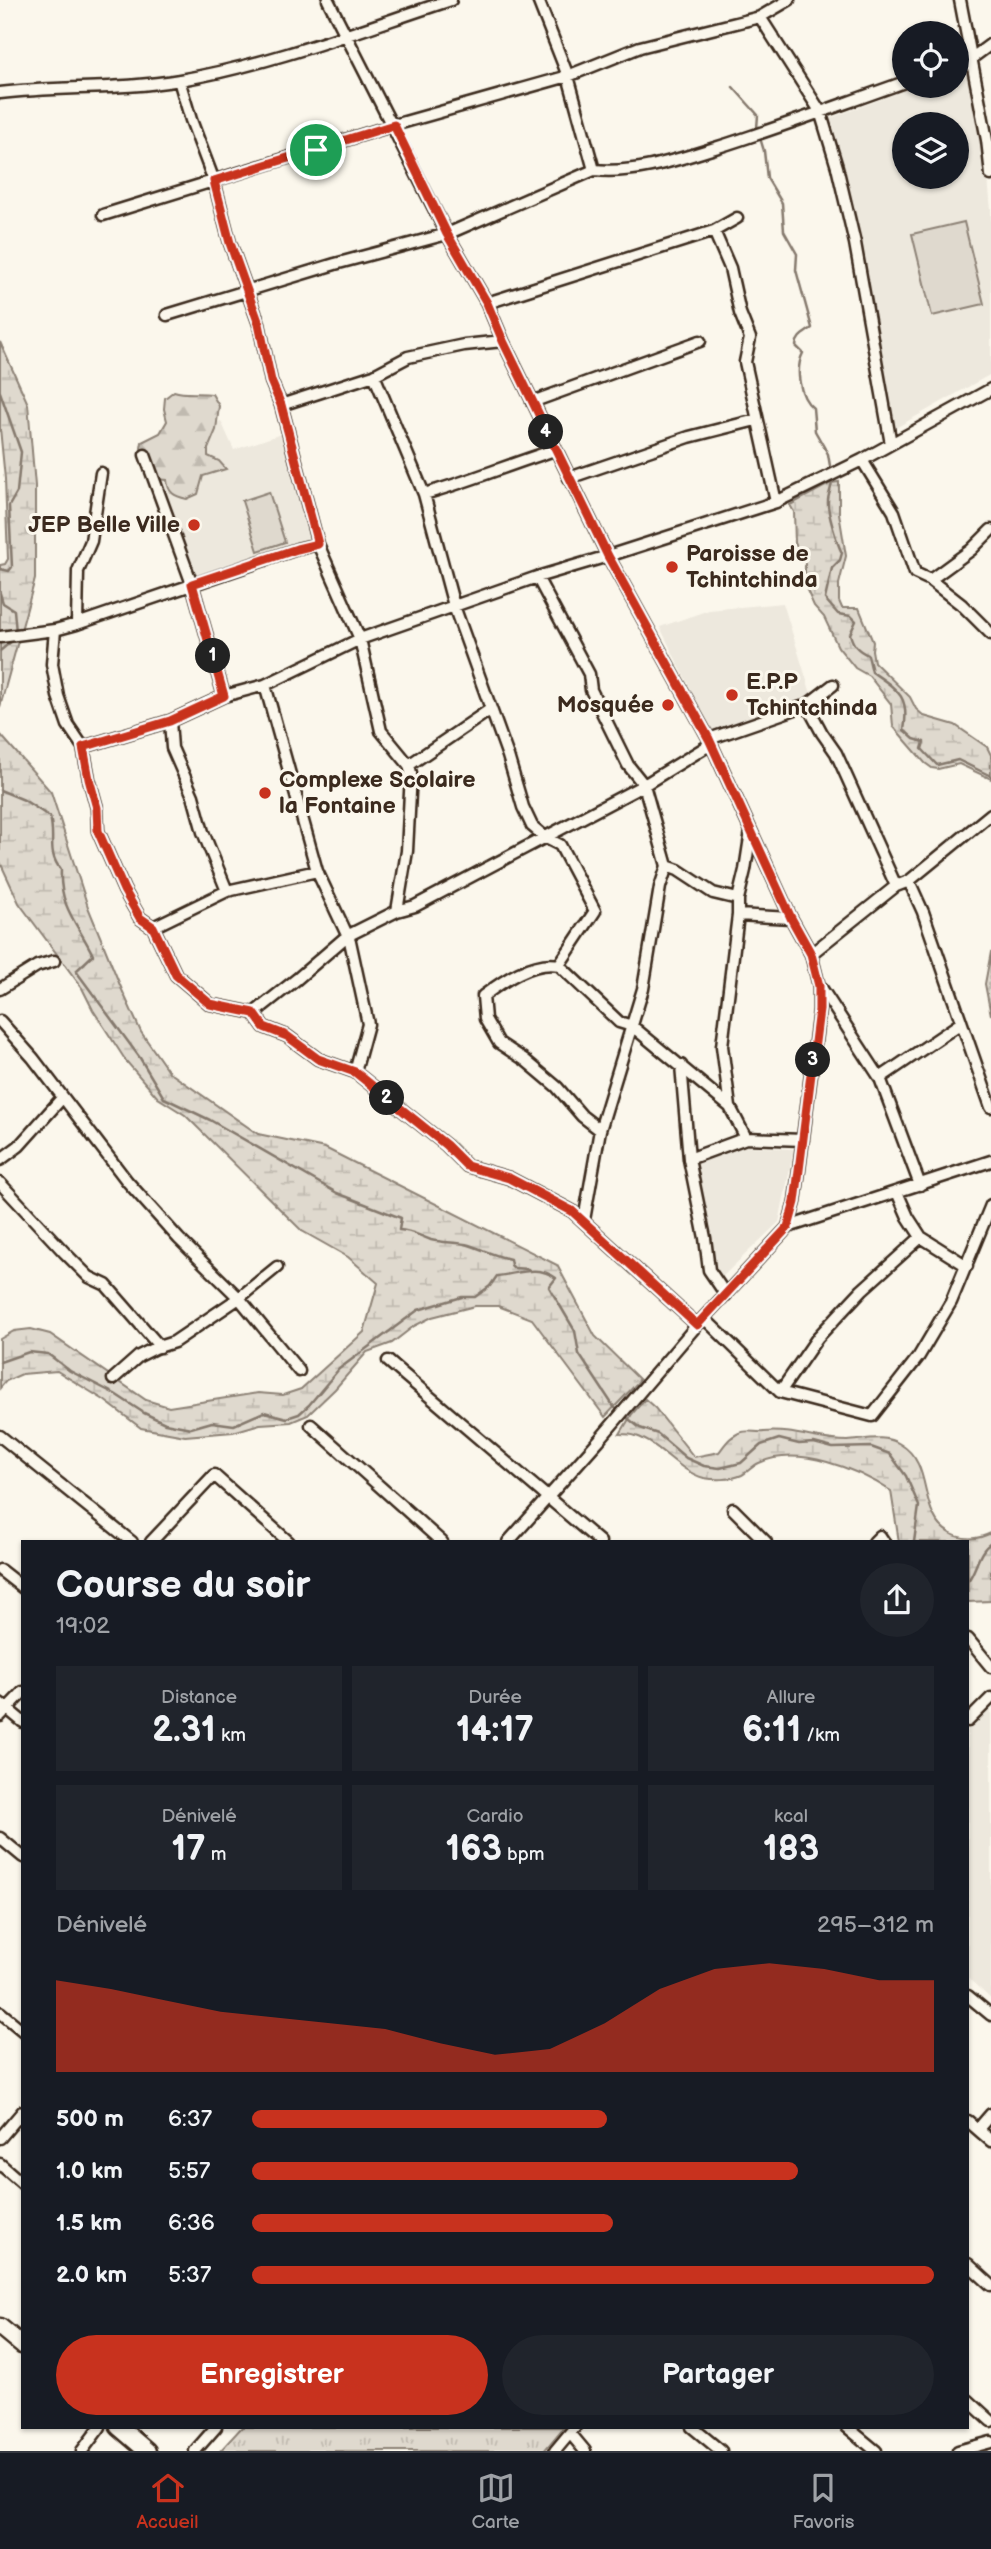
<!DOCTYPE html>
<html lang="fr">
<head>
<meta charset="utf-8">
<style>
	:root { --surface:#171b24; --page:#20242c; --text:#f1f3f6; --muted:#9ea1a6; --line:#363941; --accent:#c8321e }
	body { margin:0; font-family:"Balsamiq Sans",sans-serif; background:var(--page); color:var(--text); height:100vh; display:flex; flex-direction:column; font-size:26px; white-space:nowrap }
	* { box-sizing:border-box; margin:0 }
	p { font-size:23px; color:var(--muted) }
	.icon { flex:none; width:38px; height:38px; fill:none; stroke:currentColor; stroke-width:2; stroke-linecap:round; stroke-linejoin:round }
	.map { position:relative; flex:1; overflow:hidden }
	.details { position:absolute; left:21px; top:1540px; width:948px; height:889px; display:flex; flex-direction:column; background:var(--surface); border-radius:0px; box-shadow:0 2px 5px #0004 }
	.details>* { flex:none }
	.fabs { position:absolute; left:892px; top:21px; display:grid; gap:14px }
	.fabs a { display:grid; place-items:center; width:77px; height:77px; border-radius:50%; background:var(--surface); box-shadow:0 2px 5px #0004; font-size:35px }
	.pin { position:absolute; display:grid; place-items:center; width:60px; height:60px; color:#fff; margin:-30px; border:4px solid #fff; border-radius:50%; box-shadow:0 2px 7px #0007 }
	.km { position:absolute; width:35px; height:35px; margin:-18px; border-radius:50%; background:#222; color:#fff; font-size:19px; line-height:35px; text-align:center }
	.round { display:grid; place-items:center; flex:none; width:74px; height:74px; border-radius:37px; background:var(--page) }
	.overview { display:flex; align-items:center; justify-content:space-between; height:119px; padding:0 35px }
	h1 { font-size:38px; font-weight:700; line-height:52px }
	.figures { display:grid; grid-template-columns:repeat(3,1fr); gap:10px; height:119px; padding:7px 35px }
	.figures div { display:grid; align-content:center; border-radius:0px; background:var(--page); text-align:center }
	.figures b { font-size:35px; font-weight:700 }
	.figures small { font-size:19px; font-weight:400 }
	.figures p { font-size:19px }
	.chart { height:196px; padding:14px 35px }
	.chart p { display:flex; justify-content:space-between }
	.chart svg { width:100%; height:126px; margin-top:7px; fill:var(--accent); opacity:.7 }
	.action { display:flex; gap:14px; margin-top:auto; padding:14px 35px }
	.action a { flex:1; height:80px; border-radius:42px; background:var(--accent); color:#fff; font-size:28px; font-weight:700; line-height:80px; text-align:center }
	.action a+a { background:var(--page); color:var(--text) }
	ul { padding:0 35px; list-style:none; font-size:23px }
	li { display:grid; grid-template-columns:112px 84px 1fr; align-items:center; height:52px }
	li i { height:18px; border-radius:9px; background:var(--accent) }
	.menu { display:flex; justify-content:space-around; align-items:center; height:98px; border-top:2px solid var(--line); background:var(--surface); font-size:19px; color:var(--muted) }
	.menu a { display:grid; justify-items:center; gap:4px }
	.menu .on { color:var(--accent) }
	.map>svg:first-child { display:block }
</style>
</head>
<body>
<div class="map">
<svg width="991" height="2451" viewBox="0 0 991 2451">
	<defs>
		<pattern id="grass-tufts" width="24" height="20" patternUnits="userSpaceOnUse" patternTransform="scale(1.75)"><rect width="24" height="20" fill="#dfd9ce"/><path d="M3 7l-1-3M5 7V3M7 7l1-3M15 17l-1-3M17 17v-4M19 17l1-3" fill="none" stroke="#c0bab0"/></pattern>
		<pattern id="forest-firs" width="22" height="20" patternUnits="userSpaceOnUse" patternTransform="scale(1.75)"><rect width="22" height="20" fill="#dfd9ce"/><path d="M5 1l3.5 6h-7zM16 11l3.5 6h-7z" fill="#c0bab0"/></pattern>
		<pattern id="wetland-marsh" width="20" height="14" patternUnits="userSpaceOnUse" patternTransform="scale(1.75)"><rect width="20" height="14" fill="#dfd9ce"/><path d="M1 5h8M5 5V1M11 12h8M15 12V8" fill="none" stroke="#c0bab0"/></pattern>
	</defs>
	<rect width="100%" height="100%" fill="#fbf7ec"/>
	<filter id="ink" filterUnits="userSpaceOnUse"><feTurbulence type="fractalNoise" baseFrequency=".0143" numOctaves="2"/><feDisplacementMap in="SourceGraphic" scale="14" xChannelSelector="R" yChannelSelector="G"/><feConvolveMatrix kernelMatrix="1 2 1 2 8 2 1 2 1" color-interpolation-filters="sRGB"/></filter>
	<g filter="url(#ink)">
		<!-- built -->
		<path fill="#ede8dd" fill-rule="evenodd" d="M971,66L984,138L991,210V374L892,430L842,167L825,120L917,86H957V71ZM905,124H957V177H905Z
			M221,421L234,450L281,434L313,537L195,576L156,479L146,444Z
			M783,603L812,697L712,733L660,627L709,610Z
			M747,1146L794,1149L779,1222L722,1277L714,1269L694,1163Z
			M991,1705V1999L968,1978V1730Z"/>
		<!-- grass -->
		<path fill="url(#grass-tufts)" stroke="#8d8276" stroke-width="2" d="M242,2427H564L544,2451H220Z"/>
		<!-- forest -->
		<path fill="url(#forest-firs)" stroke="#8d8276" stroke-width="2" d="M174,391C186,395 198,392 212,394L219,406L216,430L208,449V456L219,461L226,469L203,476L198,494L187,499C174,496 168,493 167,480L156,479L141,448L142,442L160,433L167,421L164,409L165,398Z"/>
		<!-- wetland -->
		<path fill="url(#wetland-marsh)" stroke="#8d8276" stroke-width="2" d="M0,342L28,404L35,486V579L0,707V565L5,564L8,559L5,479L0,428Z
			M839,482V513L846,556L839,584V601L842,608H859L873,642L872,650L874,662L910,697L916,709L924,716L955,725L987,747L991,755V779L959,764L938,769L932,768L925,763L893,726L891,704L869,676L855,668L838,647L824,617L814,606L805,586V564L795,543L794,512L790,505L831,483Z
			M0,734L51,792L88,907L122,990L141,1032L169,1072L258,1134L325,1148L557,1265L595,1336L640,1380L605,1417L532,1319L498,1306H475L432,1317L414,1326L392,1343L367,1352L335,1389L308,1415L291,1422L260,1424L233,1432L185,1436L141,1428L104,1400L57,1371L22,1374L6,1381L0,1388V1339L14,1331L31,1329L50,1334L146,1400L169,1407L258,1393L283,1395L301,1389L364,1332L378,1283L348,1257L302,1231L185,1115L158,1098L126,1061L93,1010L82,988L19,903L0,862Z
			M991,952V1015L985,984Z
			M645,1399L655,1408L694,1457L719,1452C726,1443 731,1435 742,1432C749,1430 757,1433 764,1432C793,1429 818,1441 848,1441C865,1440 884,1434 900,1444C927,1460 922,1491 933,1514C944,1538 969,1544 991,1533V1601L968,1602V1542H899L891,1491C857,1469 799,1445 759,1463C752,1466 748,1472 742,1475C731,1480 715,1480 704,1478C678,1471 661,1444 636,1436C631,1434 625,1434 620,1434L632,1414Z"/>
		<!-- pitch -->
		<path fill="#dfd9ce" stroke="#8d8276" stroke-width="2" d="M964,222L984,304L932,316L912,234Z
			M269,492L285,542L258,551L242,501Z"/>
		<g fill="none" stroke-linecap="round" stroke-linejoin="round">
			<!-- stream -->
			<path stroke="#85796d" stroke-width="2.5" d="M733,87L758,115L757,128L764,151L767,178L782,203L784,231L797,254L796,270L812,328C804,334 797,336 796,346L803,353C795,369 799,397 813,408L815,431L828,454L831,472
				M0,392L21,452L17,492L9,506L12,567L9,571L0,569
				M832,478C833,487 828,493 828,501C827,512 837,543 842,553L840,560L832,568L825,599L838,614L851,616L856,621L850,634C853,645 857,650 868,655L872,672C898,690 910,696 904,730L914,739L924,742L922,749L937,765L958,760L991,776
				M0,593L3,603L14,610L16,632
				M0,651L13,640
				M0,790L24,800L50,817C56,839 46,851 61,870C59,907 78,924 93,955L76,971L140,1058L164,1098L210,1120L337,1193L401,1218L399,1230C410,1230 420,1236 431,1240C443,1243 460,1242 469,1245C484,1250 495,1256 510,1259L511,1265L514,1268L528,1269
				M991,976V986
				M0,1362L29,1352L48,1354L70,1371L115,1394L144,1413L165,1423L191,1428L212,1422L234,1425L264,1412L287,1418L299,1414L309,1405L339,1369L418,1310L462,1297H475L490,1286L497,1276C518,1274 537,1264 556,1278L549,1287L575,1331L579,1354L614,1407L620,1412
				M625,1416L640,1428L658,1434L686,1458L704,1466L720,1468L741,1463L761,1445L779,1439L799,1444L814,1443L833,1448L871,1447L890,1454L906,1476L919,1506L914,1542
				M968,1581C977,1569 978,1551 991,1543"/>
			<!-- street casing -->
			<g stroke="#3b2a1e" stroke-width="15">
				<path id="street" d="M328,0L447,234L487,303L503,341L608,556L709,739L791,918L811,954L819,986V1010L795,1202L788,1227L697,1325L599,1440L508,1542
					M960,0L987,140L991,175
					M760,17L789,0
					M957,63L972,58L991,44
					M179,80L191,120L214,181L230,243L259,324L271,381L281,405L318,544L360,639L381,731L409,765L411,773L407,851L397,911
					M0,93C60,86 121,90 180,80C273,64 362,29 451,0
					M594,170C636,174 676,160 715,148C779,128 842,104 905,82
					M103,215L394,125L568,76L640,47L760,17L820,111L837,167L855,243L891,444
					M714,231L730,268L740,313L750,338L745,362L776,502
					M487,303L714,231L737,218
					M167,315L335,264L447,234L594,170L568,76L538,0
					M374,375L424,494L454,606L508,756L523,807L532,826L546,838L560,845L595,911L559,965
					M532,402L700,341
					M281,405L374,375L408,357L464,345L503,341
					M145,455L192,584L224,696
					M862,460L894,512L915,573L930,580L971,550L991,530
					M569,478L689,437L756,420
					M424,494C468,482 510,464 555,450
					M537,577L589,674L591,690L628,765L644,785L667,866L660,887L643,989L600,1130L584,1220
					M930,580L962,605L991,634
					M77,624L78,571L91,541L101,473
					M55,630L52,664L58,696L68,725L83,747L89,779L97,808L98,831L124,890L140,918L153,927L176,975L210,1004L254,1013L264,1027L287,1036L318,1059L355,1072L446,1145L467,1166L509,1178L572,1211L697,1325
					M0,637L55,630L77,624L297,549L318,544
					M265,685L317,871L350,941L368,1024L355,1072
					M807,705L822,733L836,753L896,886
					M709,739L807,705L833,685
					M83,747L170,721
					M409,765L491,709
					M667,866L678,870L713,893L738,899V915
					M909,881L923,912L991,1107
					M227,891L203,832L193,796L172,748L170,721L224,696L265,685L360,639L537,577L608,556L776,502L862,460L991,389
					M738,899L745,870L751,831
					M153,927L227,891L317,871
					M811,954L896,886L909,881L991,814
					M820,986L880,1078L920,1185
					M0,989L37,966L54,961
					M254,1013L297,979L347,936L397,911L415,906L644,785L711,744
					M0,1021L33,1058L127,1181L179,1239L239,1298L299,1371
					M681,1065L689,1159L705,1238L709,1270L726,1295
					M880,1078L961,1023
					M600,1130L582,1116L557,1087L525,1060L499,1043L485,1019L483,996C503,981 533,960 559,965L619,1022L632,1026L730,1107
					M746,1138L730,1107L722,1046L738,915L791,918
					M689,1159L746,1138L803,1140
					M0,1160L19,1146L62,1098
					M0,1183L65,1253L89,1277L106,1285L160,1347
					M897,1192L908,1217L921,1237L967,1266
					M788,1227L991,1161
					M704,1318L780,1392L872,1416L919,1356L951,1302L991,1205
					M388,1361L600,1542
					M113,1379L139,1356L155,1348L174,1342L239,1298L277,1267
					M780,1392L818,1337L862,1290L921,1237
					M311,1425L442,1542
					M0,1436L132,1542
					M733,1509L766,1542
					M151,1542L214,1475L289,1542
					M874,1542L880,1536L884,1542
					M0,1570L23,1588
					M968,1639L991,1667
					M0,1703L23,1722
					M0,1716L23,1692
					M968,1721L991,1698
					M0,1838L23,1857
					M968,1996L991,2015
					M0,2012L23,2031
					M968,2121L991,2141
					M978,2129L991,2114
					M0,2138L23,2111
					M0,2164L23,2184
					M968,2264L991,2285
					M968,2400L991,2421
					M692,2427L721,2451
					M847,2427L876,2451
					M570,2433L585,2451
					M82,2451L100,2427
					M195,2451L216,2427
					M555,2451L575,2427
					M958,2451L991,2442"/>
			</g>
			<!-- primary casing -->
			<g stroke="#3b2a1e" stroke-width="21">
				<path id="primary" d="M0,2327L23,2346
					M119,2427L147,2451"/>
			</g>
			<!-- street -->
			<use href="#street" stroke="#fbf7ec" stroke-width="10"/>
			<!-- primary -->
			<use href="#primary" stroke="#fbf7ec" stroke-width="16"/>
		</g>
	</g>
	<g fill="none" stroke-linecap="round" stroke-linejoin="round" filter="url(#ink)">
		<!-- route casing -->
		<g stroke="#fff" stroke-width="14">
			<path id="route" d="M394,125L447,234L487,303L503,341L608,556L709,739L791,918L811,954L819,986V1010L795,1202L788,1227L697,1325L572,1211L509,1178L467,1166L446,1145L355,1072L318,1059L287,1036L264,1027L254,1013L210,1004L176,975L153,927L140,918L124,890L98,831L97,808L89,779L83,747L170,721L224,696L192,584L297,549L318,544L281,405L271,381L259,324L230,243L214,181Z"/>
		</g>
		<!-- route -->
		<use href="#route" stroke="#c8321e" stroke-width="9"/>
	</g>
	<!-- markers -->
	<g fill="#c8321e" stroke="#fbf7ec" stroke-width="2.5">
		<circle cx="194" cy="525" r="7"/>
		<circle cx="672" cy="567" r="7"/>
		<circle cx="732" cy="695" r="7"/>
		<circle cx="668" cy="705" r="7"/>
		<circle cx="265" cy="793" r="7"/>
	</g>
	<g text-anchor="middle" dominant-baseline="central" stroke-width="6" stroke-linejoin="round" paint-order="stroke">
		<!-- poi labels -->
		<g font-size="23" font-weight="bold" fill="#3b2a1e" stroke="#fbf7ec" text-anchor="start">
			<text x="180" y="525" text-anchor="end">JEP Belle Ville</text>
			<text x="686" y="554">Paroisse de<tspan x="686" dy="26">Tchintchinda</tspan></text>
			<text x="746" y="682">E.P.P<tspan x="746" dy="26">Tchintchinda</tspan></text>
			<text x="654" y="705" text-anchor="end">Mosquée</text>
			<text x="279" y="780">Complexe Scolaire<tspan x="279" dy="26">la Fontaine</tspan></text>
		</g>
	</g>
</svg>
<div class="fabs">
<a><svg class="icon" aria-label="locate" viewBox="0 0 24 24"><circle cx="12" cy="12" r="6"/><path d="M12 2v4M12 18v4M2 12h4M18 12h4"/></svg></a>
<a><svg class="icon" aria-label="layers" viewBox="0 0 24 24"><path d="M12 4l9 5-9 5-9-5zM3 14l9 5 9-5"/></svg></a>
</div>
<div class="pin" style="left:316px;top:150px;background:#1e9e55"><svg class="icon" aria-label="arrive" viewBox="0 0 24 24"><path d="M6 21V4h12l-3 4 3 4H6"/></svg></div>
<b class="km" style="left:213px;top:656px">1</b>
<b class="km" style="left:387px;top:1098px">2</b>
<b class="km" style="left:813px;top:1060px">3</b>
<b class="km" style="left:546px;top:432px">4</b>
<section class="details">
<div class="overview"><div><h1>Course du soir</h1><p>19:02</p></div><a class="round"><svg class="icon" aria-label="share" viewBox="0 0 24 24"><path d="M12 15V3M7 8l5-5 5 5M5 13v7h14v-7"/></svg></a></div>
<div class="figures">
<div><p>Distance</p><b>2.31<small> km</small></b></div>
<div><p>Durée</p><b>14:17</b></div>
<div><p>Allure</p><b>6:11<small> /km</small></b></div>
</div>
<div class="figures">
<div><p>Dénivelé</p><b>17<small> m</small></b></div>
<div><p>Cardio</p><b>163<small> bpm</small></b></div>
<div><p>kcal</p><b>183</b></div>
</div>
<div class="chart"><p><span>Dénivelé</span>295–312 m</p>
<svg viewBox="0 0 160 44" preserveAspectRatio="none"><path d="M0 44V12L10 15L20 19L30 23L40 25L50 27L60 29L70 34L80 38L90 36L100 27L110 15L120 8L130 6L140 8L150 12L160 12V44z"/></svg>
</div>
<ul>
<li><b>500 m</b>6:37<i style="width:52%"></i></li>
<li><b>1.0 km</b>5:57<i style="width:80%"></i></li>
<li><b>1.5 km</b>6:36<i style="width:53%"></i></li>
<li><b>2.0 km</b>5:37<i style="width:100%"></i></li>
</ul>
<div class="action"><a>Enregistrer</a><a>Partager</a></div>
</section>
</div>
<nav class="menu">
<a class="on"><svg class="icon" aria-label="home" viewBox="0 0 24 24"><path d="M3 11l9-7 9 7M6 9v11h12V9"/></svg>Accueil</a>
<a><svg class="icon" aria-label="map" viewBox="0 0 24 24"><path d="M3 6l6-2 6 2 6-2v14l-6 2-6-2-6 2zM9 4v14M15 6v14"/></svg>Carte</a>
<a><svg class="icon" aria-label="saved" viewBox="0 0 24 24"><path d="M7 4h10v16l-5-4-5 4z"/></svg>Favoris</a>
</nav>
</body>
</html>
